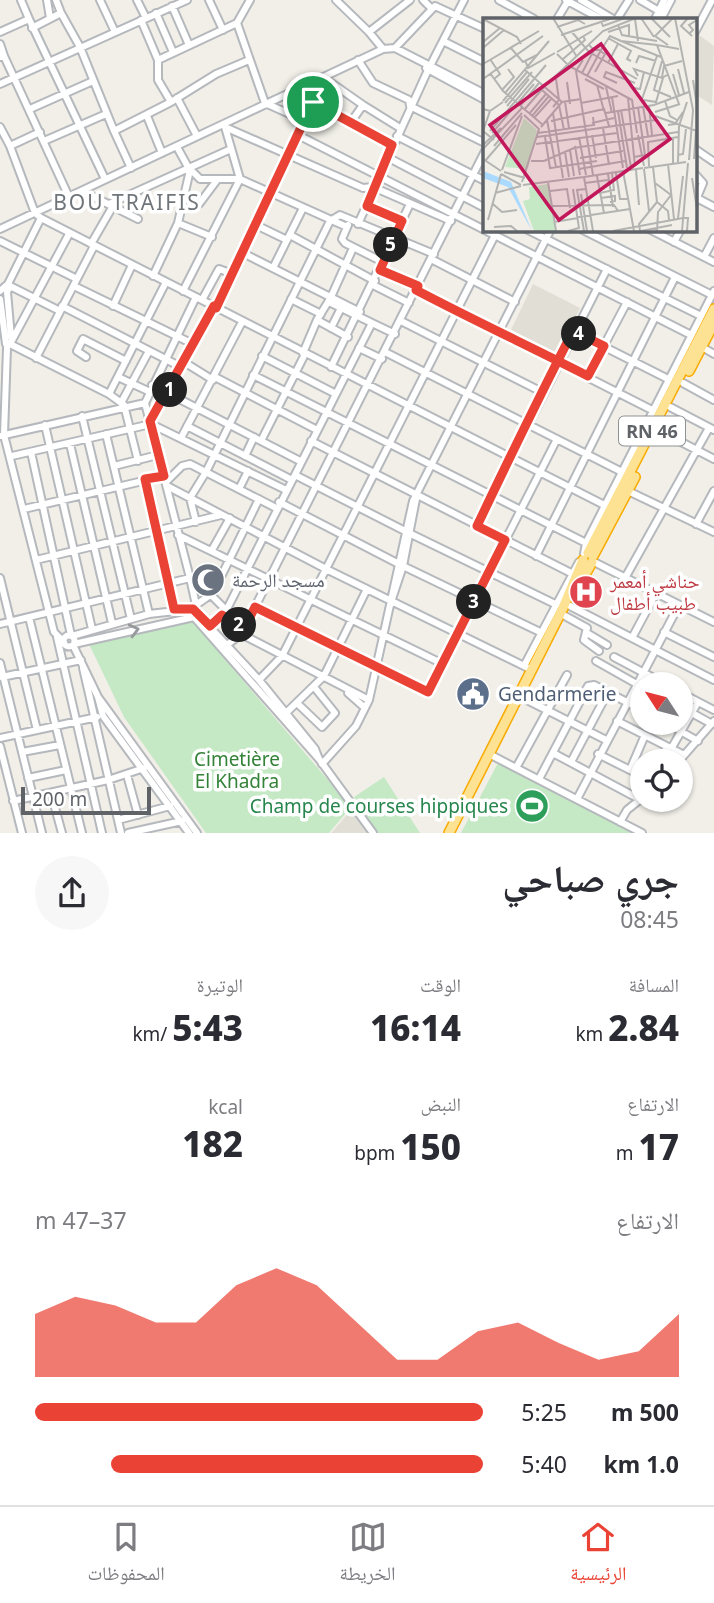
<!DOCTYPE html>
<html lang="ar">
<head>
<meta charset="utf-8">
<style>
	:root { --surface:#fff; --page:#f7f7f7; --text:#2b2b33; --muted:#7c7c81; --line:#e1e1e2; --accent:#ea4335 }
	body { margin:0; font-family:"Noto Sans","Noto Naskh Arabic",sans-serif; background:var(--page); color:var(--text); direction:rtl; height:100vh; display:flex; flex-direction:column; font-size:26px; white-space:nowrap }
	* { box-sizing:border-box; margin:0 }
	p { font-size:23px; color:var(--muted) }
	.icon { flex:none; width:38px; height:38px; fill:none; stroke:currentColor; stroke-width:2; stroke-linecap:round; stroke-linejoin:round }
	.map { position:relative; height:833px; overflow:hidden; direction:ltr }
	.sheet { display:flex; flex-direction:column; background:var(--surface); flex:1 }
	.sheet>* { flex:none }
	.needle { width:46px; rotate:306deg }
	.tools { position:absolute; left:630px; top:672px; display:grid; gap:14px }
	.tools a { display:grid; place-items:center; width:63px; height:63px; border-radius:50%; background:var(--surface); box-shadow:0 2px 5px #0004; font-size:35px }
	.scale { position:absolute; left:21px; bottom:18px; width:130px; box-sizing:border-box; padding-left:7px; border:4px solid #5f6368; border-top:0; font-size:19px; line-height:24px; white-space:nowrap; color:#5f6368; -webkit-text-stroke:5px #fff; paint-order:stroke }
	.pin { position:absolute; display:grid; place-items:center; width:60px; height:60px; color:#fff; margin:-30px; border:4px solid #fff; border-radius:50%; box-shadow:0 2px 7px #0007 }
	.km { position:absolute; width:35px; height:35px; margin:-18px; border-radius:50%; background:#222; color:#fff; font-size:19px; line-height:35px; text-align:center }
	.round { display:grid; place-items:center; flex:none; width:74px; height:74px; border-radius:37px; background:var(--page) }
	.summary { display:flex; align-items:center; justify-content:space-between; height:119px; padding:0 35px }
	h1 { font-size:38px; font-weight:800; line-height:52px }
	.metrics { display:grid; grid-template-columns:repeat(3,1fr); gap:10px; height:119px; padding:7px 35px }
	.metrics div { display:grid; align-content:center }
	.metrics b { font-size:35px; font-weight:800 }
	.metrics small { font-size:19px; font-weight:400 }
	.metrics p { font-size:19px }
	.chart { height:196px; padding:14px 35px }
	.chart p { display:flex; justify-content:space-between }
	.chart svg { width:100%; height:126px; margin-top:7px; fill:var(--accent); opacity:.7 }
	ul { padding:0 35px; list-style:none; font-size:23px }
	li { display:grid; grid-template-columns:112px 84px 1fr; align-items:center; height:52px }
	li i { height:18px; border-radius:9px; background:var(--accent) }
	.tab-bar { display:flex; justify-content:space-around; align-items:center; height:98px; border-top:2px solid var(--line); background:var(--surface); font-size:19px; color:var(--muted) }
	.tab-bar a { display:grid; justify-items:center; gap:4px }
	.tab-bar .current { color:var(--accent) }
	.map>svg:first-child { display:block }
</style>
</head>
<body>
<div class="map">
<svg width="714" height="833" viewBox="0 0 714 833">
	<rect width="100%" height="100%" fill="#f1efe8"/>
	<!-- education -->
	<path fill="#e1ded6" d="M699,35L714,46L712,105L698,96L695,99V43Z
		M533,284L580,308L558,354L511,330Z
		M353,808L369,833H331Z"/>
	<!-- green -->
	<path fill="#c5e8c5" d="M193,622L351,807L329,833H206L124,717L89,644Z
		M498,763L640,833H461Z
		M384,777L420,833H377L354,797Z"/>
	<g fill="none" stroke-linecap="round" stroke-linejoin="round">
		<!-- minor casing -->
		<g stroke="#b5b8bc" stroke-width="10">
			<path id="minor" d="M21,0L29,19
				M47,0L50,18
				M56,0L61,13
				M100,0L115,32
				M137,0L146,18
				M209,0L223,30
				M336,0L369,32
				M423,0L432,9
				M499,0L534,19
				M566,0L601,19
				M581,0L613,19
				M640,0L659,11
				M172,6L189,45
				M156,13L173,52
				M557,19L568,1
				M617,19L629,0
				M655,19L664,0
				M661,19L671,0
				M141,20L158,60
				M237,23L265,103L303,120
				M32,28L61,13L80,47L114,131
				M0,32L29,19L105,179
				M695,32L712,0
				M443,41L485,62
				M0,44L4,56
				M395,48L435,6L485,29
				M383,49L369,32L410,0
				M0,57L4,56L69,197
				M249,60L216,74L171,102L158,80V60L237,23L250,0
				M358,60L373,83L409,100L410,106
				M426,68L485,100
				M323,77L363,105
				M0,84L187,0
				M298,88L313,102L392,145
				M177,98L197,136
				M410,106L485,143
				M30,109L93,81
				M147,116L162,153
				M351,122L363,105L400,128
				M0,127L10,146L40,132
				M225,127L363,188L373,187L451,221
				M225,127L240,179
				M296,134L691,335
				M397,136L485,181
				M44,141L106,114
				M10,146L35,213L41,218L612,509
				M177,147L188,167L200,179H240L347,227
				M695,149L714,162
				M387,157L485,208
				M131,168L114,131L171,102
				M695,174L703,183L695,202
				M82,191L138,219
				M695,197L714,207
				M184,198L199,204L217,180
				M109,204L231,149
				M367,206L402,221
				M178,223L212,237
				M358,224L428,70L464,0
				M256,225L287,240
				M348,225L342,239L345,243L383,262
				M0,229L383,49L395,48L485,94
				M526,229L701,316
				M581,229L712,295
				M649,229L714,262
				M290,235L375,281
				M0,241L77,279
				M674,242L681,229
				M91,244L113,206
				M243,253L360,312
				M704,257L714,238
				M431,259L515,302
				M273,268L303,208
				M380,269L418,286
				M153,276L178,223L190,170
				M373,285L409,303
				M74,286L193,344
				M416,290L652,410
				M0,291L8,284L41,218
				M183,291L240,179
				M0,299L6,344
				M291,299L321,314
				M202,300L219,269L233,274
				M62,306L181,367
				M113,306L132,265
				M216,308L313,102
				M401,321L542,392
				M372,323L395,334
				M331,328L341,308
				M573,331L668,379
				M11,337L7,292L10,286L60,311
				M348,337L317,320L331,297L353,248
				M6,342L109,394L124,405L138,461
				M10,344L69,234
				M702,347L714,354
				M7,348L4,435L54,632L64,642
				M359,348L382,359
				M385,352L622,472
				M303,353L317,320
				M262,356L336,394
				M86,357L77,351L83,339L126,361
				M36,358L94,246
				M184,362L213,380
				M331,367L410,204
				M253,375L586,543
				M588,376L627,302
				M118,377L148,391
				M215,377L317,430
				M683,383L714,400
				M152,385L300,461
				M109,394L166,282
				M121,403L149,351
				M670,407L714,430
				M82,416L131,619
				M150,421L214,306
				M45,425L92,629
				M187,426L292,480
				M658,430L714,459
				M106,434L149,614
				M0,436L145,403
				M181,438L242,322
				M261,441L305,354
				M311,441L571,573
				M70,444L112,623
				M31,452L71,635
				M12,456L151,424L286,490
				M245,456L254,437
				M114,466L158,455
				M295,475L405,531
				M145,479L174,609
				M166,482L182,466L190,464L276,508
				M167,486L326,569L524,666
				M239,489L248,471
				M628,491L714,532
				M279,502L397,563
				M24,509L164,476
				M196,522L190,498L206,472L330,221L340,215L434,254
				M696,524L714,491
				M477,526L607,269
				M411,534L555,604
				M178,535L443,664
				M212,550L230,518
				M584,554L586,543L714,291
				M536,556L675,277
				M36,560L221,515
				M592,561L714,622
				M403,566L540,632
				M0,578L37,730
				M625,578L709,428
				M656,593L632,638L714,680
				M212,596L226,610
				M392,599L403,566L416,499
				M196,605L213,593L259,499
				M570,606L632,638
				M255,607L428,692L557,439
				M222,615L244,629
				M565,616L587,628L584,640L599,651
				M29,617L82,833
				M194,617L196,605L190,578L145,403L196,297
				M194,617L319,759L373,833
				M0,624L190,578
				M210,626L228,607L372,323L329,302
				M664,632L714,657
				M587,633L607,645
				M241,634L369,700
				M63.5 641a5.5 5.5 0 1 1 11 0a5.5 5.5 0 1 1-11 0Z
				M72,636L149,614L193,609L259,680L315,749L319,759
				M57,637L102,833
				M74,644L194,617
				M73,645L98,697L103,716L189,833
				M227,645L241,634L255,607L485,151
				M614,657L665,684
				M596,661L642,687
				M0,663L42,833
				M83,668L121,833
				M528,668L524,666L579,562
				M2,677L81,660
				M259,680L282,656L494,237
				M348,693L365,708
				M681,693L714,710
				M98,697L197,833
				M523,698L606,740
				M297,703L322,727L335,713L315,688
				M681,707L712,724
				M286,713L324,676L367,589
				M617,721L684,755
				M666,723L698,741
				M0,738L97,717
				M0,746L22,833
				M671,749L698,702
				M22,752L60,745
				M553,753L641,800
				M489,754L642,833
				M598,754L642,776
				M660,761L667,747
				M679,761L714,721
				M571,762L608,692
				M322,764L356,726L369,700L413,501L551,229
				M516,768L567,675
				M630,770L645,735
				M127,775L138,815
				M28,778L66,770
				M539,779L588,686L594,685L642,710
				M51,793L62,833
				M577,799L679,605
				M13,801L108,780L144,768
				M118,820L170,806
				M620,822L627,810L642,798
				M128,833L182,821"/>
		</g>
		<!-- highway casing -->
		<g stroke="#f9ab00" stroke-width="12">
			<path id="highway" d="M689,371L714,323
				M588,553L714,309
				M593,556L635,477
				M583,578L592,562
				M449,833L563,608L583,560"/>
		</g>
		<!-- minor -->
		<use href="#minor" stroke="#fff" stroke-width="6"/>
		<!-- highway -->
		<use href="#highway" stroke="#fde293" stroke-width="9"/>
	</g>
	<!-- one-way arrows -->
	<defs><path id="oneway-chevron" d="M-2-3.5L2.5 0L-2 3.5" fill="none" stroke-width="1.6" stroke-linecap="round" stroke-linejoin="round" transform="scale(1.75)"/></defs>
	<use stroke="#979a9d" href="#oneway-chevron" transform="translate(134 630) rotate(-14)"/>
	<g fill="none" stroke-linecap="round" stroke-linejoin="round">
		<!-- route casing -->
		<g stroke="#fff" stroke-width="14">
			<path id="route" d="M313,102L216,308L214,306L150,421L164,476L145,479L174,609H193L210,626L222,615L244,629L255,607L428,692L505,540L477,526C508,461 540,395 573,331L604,346L588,376C531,347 473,320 416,290L418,286L380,270L402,221L367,206L392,145L313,102"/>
		</g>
		<!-- route -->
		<use href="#route" stroke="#ea4335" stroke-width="9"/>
	</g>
	<!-- icons -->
	<defs>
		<g id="mosque-disc" transform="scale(1.75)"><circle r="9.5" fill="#6b7280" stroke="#fff"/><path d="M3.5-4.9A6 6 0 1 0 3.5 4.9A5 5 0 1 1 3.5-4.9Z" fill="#fff"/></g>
		<g id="hospital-disc" transform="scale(1.75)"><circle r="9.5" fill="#e0444e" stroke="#fff"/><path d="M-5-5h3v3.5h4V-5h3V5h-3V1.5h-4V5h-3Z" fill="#fff"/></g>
		<g id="civic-disc" transform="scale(1.75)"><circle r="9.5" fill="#5c6f8a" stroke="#fff"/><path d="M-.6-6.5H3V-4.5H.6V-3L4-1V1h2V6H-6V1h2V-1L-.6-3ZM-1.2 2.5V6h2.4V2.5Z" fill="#fff"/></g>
		<g id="stadium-disc" transform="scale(1.75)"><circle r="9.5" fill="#2e9e5b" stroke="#fff"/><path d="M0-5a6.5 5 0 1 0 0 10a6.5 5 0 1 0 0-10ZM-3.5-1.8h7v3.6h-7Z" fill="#fff"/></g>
	</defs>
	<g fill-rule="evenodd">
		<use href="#mosque-disc" x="208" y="580"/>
		<use href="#hospital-disc" x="586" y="592"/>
		<use href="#civic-disc" x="473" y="694"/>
		<use href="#stadium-disc" x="532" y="806"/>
	</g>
	<g text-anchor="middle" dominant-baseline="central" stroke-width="7" stroke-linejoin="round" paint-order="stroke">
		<!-- shield labels -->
		<rect fill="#fff" stroke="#8f9295" stroke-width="2" x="619" y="416.5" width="66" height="29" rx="5"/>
		<g font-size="18" font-weight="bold" fill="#5f6368">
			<text x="652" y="431">RN 46</text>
		</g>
		<!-- worship labels -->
		<g font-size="19" fill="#5b616d" stroke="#fff" text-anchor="start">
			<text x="232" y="580">مسجد الرحمة</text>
		</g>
		<!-- health labels -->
		<g font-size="19" fill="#be3a42" stroke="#fff" text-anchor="start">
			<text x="610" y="581">حناشي أمعمر<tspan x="610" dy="22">طبيب أطفال</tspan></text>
		</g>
		<!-- service labels -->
		<g font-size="19" fill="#4e5e75" stroke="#fff" text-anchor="start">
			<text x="498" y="694">Gendarmerie</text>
		</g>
		<!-- park labels -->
		<g font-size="19" fill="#348238" stroke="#fff">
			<text x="237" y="759">Cimetière<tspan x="237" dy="22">El Khadra</tspan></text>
		</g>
		<!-- leisure labels -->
		<g font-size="19" fill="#27864d" stroke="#fff" text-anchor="end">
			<text x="508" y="806">Champ de courses hippiques</text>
		</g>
		<!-- neighbourhood labels -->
		<g font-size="21" letter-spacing="2" fill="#70757a" stroke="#fff">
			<text x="127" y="202">BOU TRAIFIS</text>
		</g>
	</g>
	<!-- overview -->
	<g transform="translate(483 18)">
		<rect width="214" height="214" fill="#f1efe8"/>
		<path d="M41,100L54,112L45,151L22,149ZM65,166L72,213H51L40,183L47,181L46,169Z" fill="#c5e8c5"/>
		<path d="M0,153L28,164L49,213L25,169L0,160Z" fill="#aadaff"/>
		<path fill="none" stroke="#b3b3b1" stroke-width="2" d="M10,0H35M70,0L94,39M158,0L171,19M168,0L187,19M192,0L210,92L206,142M205,0L198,8L209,18M0,1L34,19L38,26M152,1L155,23M118,3L120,8L142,0M135,7L139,17L174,23M74,9L95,2L102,6M88,13L106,34L154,61M125,14L146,7V18M206,16L210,12L206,7L214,2M78,17L130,0M125,20L148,33L144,41L148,43M0,24L17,10M174,27L138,23L178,39M185,27L172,18L190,0M27,29L40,44L54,37M0,30L21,12M118,32L127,18L138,23M74,34L109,13M74,36L86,48L149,82L154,115M7,41L17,56L11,61M80,41L102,22L100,18M42,42L45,50L72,35M100,42L93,53L110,157M179,43L171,72L188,79M125,45L135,26M153,45L156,38L173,43M0,46L56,13M195,51L201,75M42,52L79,84M112,54L122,36L117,33M7,55L20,73L60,107M99,55L111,32L106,27M190,56L196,77M104,58L118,32H111M155,58L151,51L179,60L184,57M179,59L181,48L199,43M0,61L60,18M102,61L121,71M210,62L214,88M84,64L87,86M134,65L121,59L123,54L152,65M114,67L121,93M123,69L129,95M60,70L120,13L153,0M151,70L157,71L161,54M19,72L31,59L25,51M59,72L76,87L81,112M22,75L66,23M129,79L140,150M145,80L152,148M159,81L174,38M161,82L173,84L180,60M20,83L44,54M182,83L187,98L194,102M82,84L86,110M22,85L49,54M98,85L135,78M196,86L174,27L196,31M24,88L46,61M37,88L56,65M160,88L165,118M166,88L169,117M70,89L76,82L73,61M0,91L7,93L20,84M41,92L61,69M138,92L148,149M7,93L0,113L11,122M135,93L144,150M172,94L197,86M70,95L80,160M123,95L171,87L206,74M46,96L63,76M49,98L66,78M172,98L214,113M51,100L69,80M64,102L73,149M68,103L121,91L126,108M109,105L131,100M185,107L192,106L200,94M58,109L79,84L98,81M120,110L126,147M7,113L63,47M9,115L51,66M55,115L111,107L110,99M109,117L113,140M155,117L161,148M54,119L173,102M62,119L67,150L114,143M96,119L103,157M53,126L134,115M0,127L18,110M11,128L39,95M92,128L97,157M0,131L39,90M87,132L91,158M82,134L86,159M195,137L200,136L203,111M151,139L162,137L155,89M97,140L140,133M0,141L18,153M211,141L213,113M2,143L33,107M48,143H61L91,130L195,114M195,144L196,108L204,84M190,145V120M185,146L191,201M166,148L165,124L195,119M170,149L174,184L185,193L186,202M161,150L203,144M96,151L142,143M161,151L166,193M19,152L39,98M153,152L156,187M140,153L151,213M21,154L42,160M133,155L137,181H144M18,156L38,167M125,156L130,189M114,158L121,195M101,159L110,213M101,159L160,150M209,160L214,191M39,164L56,111L41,97M65,164L73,213M102,165L125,162M172,165L188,177L175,194L174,213M40,167L101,159M67,173L84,171L87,190M12,175L38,168M117,175L131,172L129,155M98,176L104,213M118,180L132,178V183L127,184M10,186L19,194L34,192M69,188L131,187L135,193M95,199L147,191M195,200L200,158M5,202L18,156M71,204L95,200M11,209L28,208L34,213M85,213L96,210L90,171M101,213L94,172L103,171M130,213L200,200H205L204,213M157,213L156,206L174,184M158,213L189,207M199,213L205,145"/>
		<path fill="#c2185b" fill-opacity="0.15" stroke="#c2185b" stroke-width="3.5" d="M118,26L187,121L76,202L7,107Z"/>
		<rect width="214" height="214" fill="none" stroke="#5f6368" stroke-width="3.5"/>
	</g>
</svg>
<div class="tools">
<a><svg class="needle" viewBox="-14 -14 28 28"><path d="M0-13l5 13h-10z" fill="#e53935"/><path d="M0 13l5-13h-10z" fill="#7c7c81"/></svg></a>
<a><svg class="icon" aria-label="locate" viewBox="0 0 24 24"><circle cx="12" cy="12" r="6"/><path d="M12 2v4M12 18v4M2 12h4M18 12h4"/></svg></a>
</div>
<div class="scale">200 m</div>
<div class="pin" style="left:313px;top:102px;background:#1e9e55"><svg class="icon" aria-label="arrive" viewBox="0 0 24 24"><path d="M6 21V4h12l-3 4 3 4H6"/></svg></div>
<b class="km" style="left:170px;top:390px">1</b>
<b class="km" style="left:239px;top:625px">2</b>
<b class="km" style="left:474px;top:602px">3</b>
<b class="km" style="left:579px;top:334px">4</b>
<b class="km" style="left:391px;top:245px">5</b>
</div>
<section class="sheet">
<div class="summary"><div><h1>جري صباحي</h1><p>08:45</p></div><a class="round"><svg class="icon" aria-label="share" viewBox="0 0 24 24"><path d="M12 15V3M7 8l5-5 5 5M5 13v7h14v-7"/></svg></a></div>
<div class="metrics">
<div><p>المسافة</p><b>2.84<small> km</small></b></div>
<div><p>الوقت</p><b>16:14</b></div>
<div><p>الوتيرة</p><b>5:43<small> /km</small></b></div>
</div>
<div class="metrics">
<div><p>الارتفاع</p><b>17<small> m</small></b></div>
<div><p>النبض</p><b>150<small> bpm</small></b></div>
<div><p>kcal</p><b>182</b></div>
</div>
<div class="chart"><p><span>الارتفاع</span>37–47 m</p>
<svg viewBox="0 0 160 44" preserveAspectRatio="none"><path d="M0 44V22L10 16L20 19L30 25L40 25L50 12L60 6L70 12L80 25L90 38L100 38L110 28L120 25L130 32L140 38L150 35L160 22V44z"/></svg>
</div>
<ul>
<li><b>500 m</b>5:25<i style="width:100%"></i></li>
<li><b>1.0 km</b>5:40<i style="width:83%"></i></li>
</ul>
</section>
<nav class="tab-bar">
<a class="current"><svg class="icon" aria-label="home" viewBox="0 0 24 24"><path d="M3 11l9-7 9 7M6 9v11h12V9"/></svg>الرئيسية</a>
<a><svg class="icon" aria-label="map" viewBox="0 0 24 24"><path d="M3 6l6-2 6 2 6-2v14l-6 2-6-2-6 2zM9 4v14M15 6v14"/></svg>الخريطة</a>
<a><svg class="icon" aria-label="saved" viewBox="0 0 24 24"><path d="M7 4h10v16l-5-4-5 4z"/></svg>المحفوظات</a>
</nav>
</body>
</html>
